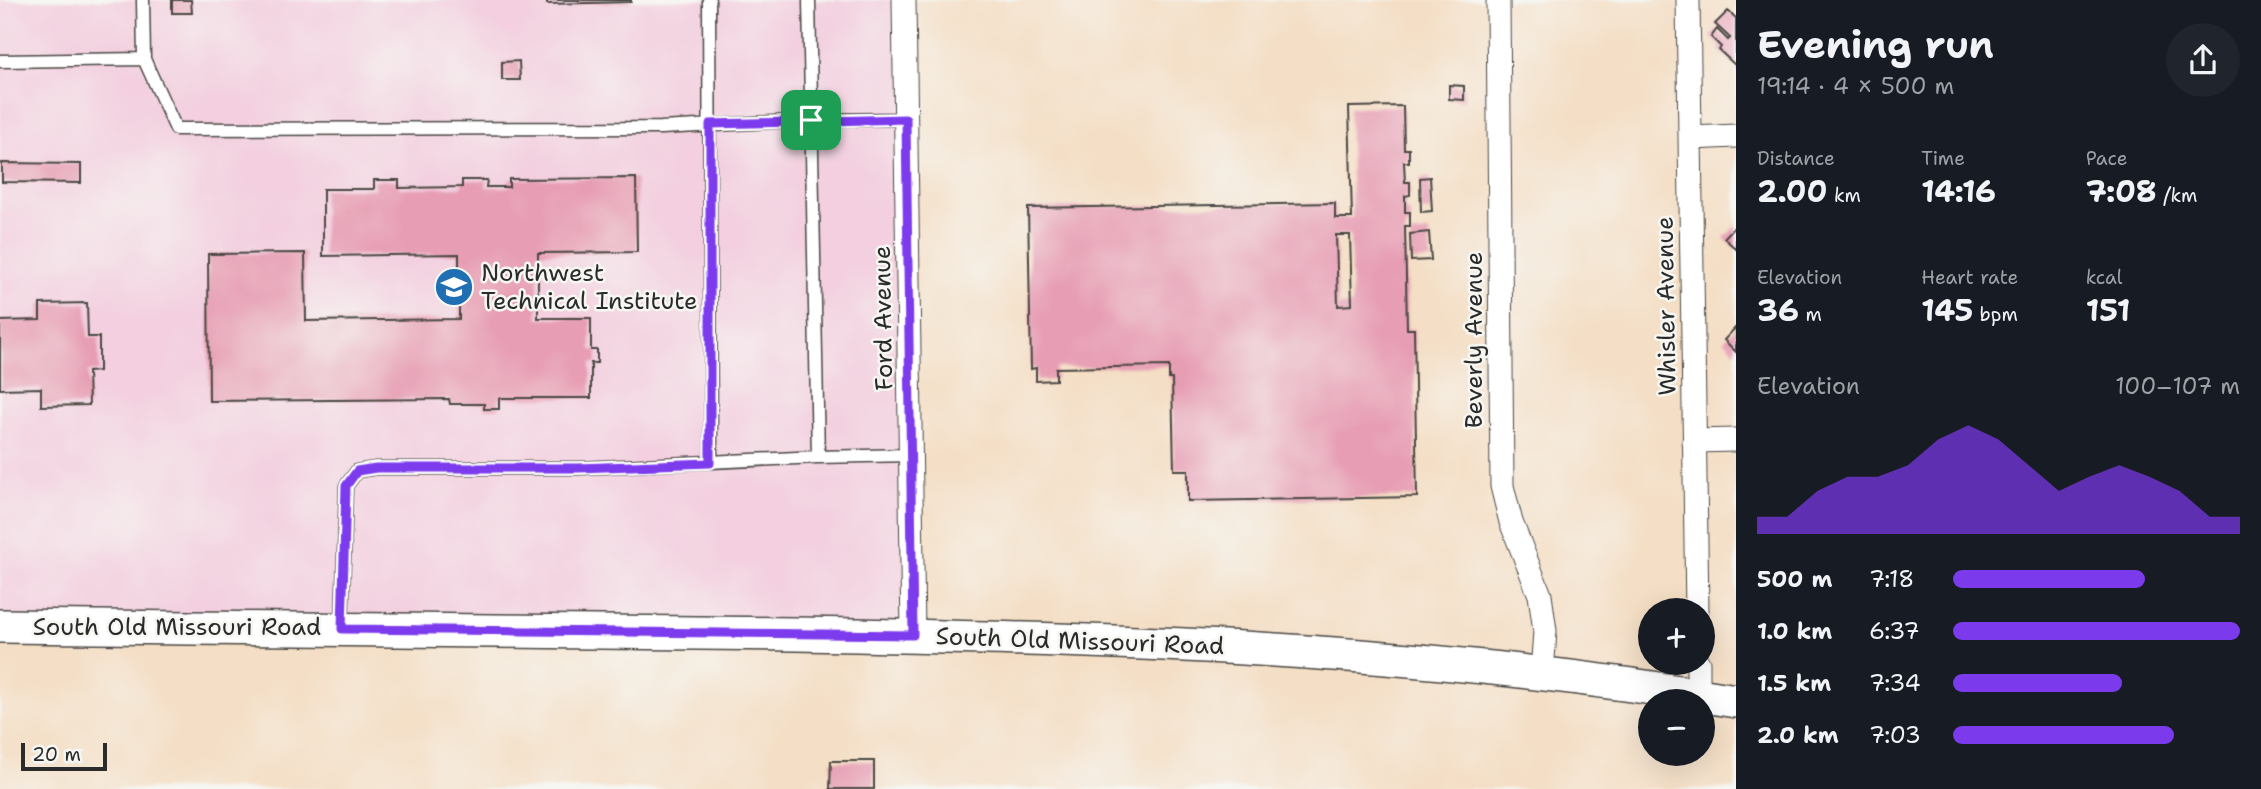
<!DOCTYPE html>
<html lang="en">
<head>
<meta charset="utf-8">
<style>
	:root { --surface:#171b24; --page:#20242c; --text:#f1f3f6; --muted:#9ea1a6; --accent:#7c3aed }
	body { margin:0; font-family:"Shantell Sans",sans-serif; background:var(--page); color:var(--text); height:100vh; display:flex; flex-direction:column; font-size:26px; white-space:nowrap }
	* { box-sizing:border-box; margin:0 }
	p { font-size:23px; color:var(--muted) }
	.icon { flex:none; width:38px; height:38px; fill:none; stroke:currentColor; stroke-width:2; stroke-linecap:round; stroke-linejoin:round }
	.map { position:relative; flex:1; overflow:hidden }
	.details { display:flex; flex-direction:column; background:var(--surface); width:525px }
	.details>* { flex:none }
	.buttons { position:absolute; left:1638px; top:598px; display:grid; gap:14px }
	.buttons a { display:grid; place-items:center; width:77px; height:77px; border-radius:50%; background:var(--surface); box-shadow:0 7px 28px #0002; font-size:35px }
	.scale { position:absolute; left:21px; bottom:18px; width:86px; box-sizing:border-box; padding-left:7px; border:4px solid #2b2b2b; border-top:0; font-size:19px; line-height:24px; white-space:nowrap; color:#2b2b2b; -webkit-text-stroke:5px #f6f6f2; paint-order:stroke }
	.pin { position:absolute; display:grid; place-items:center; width:60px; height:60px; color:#fff; margin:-30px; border-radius:14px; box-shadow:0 4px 10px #0006 }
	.round { display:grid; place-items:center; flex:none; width:74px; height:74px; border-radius:37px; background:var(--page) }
	.overview { display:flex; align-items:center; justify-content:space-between; height:119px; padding:0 21px }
	h1 { font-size:38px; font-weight:700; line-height:52px }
	.metrics { display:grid; grid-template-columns:repeat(3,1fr); gap:10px; height:119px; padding:7px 21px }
	.metrics div { display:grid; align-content:center }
	.metrics b { font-size:30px; font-weight:700 }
	.metrics small { font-size:19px; font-weight:400 }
	.metrics p { font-size:19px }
	.chart { height:196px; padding:14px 21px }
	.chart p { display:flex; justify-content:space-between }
	.chart svg { width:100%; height:126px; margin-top:7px; fill:var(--accent); opacity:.7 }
	ul { padding:0 21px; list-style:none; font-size:23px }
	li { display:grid; grid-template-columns:112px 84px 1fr; align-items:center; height:52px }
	li i { height:18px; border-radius:9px; background:var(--accent) }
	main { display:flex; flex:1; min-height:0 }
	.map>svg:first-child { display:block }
</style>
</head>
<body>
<main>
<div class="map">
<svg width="1736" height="789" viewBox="0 0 1736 789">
	<rect width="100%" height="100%" fill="#f6f6f2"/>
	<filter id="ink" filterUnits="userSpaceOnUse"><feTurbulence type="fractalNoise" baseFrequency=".0143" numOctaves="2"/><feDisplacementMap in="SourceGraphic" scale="14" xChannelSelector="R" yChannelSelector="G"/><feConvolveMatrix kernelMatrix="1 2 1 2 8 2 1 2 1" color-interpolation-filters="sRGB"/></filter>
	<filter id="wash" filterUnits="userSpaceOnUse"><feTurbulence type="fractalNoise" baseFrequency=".00686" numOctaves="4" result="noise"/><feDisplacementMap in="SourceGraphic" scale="28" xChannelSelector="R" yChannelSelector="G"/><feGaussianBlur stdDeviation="1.57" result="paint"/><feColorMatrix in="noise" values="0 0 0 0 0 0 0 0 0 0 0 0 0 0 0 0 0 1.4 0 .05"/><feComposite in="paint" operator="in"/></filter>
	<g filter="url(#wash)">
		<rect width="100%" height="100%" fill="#f4dec5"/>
		<!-- built -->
		<path fill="#f3cfdf" d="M0,0H904L913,635L0,626Z"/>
		<g id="blocks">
			<!-- building -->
			<path fill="#e79eb4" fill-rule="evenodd" d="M172,0H191L192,13H172Z
				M547,0H631V2L547,4Z
				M1728,11L1736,18V66L1719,50L1721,47L1711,37L1717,29L1728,40L1730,38L1715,24Z
				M519,61L520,80H502V62Z
				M1449,85L1464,86V100L1449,99Z
				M1403,106L1404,149H1409V162H1404L1405,182H1410V195L1405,196V212H1410V226H1405L1407,329H1414L1417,497L1188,501V470H1174L1172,379H1169V366L1056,368V380L1036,381V368L1031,369L1028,208L1335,203V218H1352L1349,107ZM1336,235H1350L1352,305L1338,306Z
				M2,163L81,164V183L2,182Z
				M1430,177L1432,211L1421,212L1420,178Z
				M636,178L637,252L538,253V318H591V350H597V363H591V398H499V409H484V404H450L449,399L209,401L208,254L305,253L306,321L459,319V254L323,256V189H374V180H399V188L462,187V180H487L486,187H509V179Z
				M1736,225V249L1724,238Z
				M1429,232L1431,260L1411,261L1410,234Z
				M87,303L88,337H99V371L88,372L89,405L41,406V388L0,389V321L40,320V304Z
				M1736,327V352L1724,340Z
				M831,761H874V789H830Z"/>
		</g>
	</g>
	<g filter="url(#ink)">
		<use href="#blocks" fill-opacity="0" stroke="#494642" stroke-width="2"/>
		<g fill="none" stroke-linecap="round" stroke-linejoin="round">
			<!-- service casing -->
			<g stroke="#494642" stroke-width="15">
				<path id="service" d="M143,0L144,59
					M709,0L711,462
					M809,0L818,457L911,455
					M0,61L144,59L176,129L661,128L811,120L906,119
					M342,628L346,486L357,471L376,468H579L818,457"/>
			</g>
			<!-- minor casing -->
			<g stroke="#494642" stroke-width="25">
				<path id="minor" d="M904,0L913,635
					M1498,0L1502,486L1511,522L1540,595L1545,631L1542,673
					M1688,0L1697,611
					M1691,138L1736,136
					M1694,441L1736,440
					M1698,663V695"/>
			</g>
			<!-- secondary casing -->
			<g stroke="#494642" stroke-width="36">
				<path id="secondary" d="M0,626C265,628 530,630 795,634C1112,639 1423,648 1736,701"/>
			</g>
			<!-- service -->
			<use href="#service" stroke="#fff" stroke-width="12"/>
			<!-- minor -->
			<use href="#minor" stroke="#fff" stroke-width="23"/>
			<!-- secondary -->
			<use href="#secondary" stroke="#fff" stroke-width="33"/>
		</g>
	</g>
	<g fill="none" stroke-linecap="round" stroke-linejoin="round" filter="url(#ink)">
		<!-- route casing -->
		<g stroke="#fff" stroke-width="14">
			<path id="route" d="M906,119L913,635L342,629L346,486L357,471L376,468H579L710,463V124Z"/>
		</g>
		<!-- route -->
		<use href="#route" stroke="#7c3aed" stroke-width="9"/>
	</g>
	<!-- icons -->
	<defs>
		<g id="university-disc" transform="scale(2.0125)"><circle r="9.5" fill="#1f6fb2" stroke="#f6f6f2"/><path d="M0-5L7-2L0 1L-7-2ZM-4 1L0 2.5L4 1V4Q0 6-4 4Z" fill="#fff"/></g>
	</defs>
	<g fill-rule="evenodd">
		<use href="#university-disc" x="454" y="287"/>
	</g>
	<g text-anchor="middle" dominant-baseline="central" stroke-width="5" stroke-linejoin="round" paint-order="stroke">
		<!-- poi labels -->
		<g font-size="24" fill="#2b2b2b" stroke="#f6f6f2" text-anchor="start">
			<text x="481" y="273">Northwest<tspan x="481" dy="28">Technical Institute</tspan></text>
		</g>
		<!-- street labels -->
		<g font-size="24" fill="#2b2b2b" stroke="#f6f6f2">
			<text transform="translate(1666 306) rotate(-91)">Whisler Avenue</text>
			<text transform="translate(883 318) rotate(-91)">Ford Avenue</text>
			<text transform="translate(1474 340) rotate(-90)">Beverly Avenue</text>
			<text x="177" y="627">South Old Missouri Road</text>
			<text transform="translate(1080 641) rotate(2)">South Old Missouri Road</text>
		</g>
	</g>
</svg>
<div class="buttons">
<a>+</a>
<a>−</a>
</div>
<div class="scale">20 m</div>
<div class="pin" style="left:811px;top:120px;background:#1e9e55"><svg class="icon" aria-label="arrive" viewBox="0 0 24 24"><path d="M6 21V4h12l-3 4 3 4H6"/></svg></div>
</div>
<section class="details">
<div class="overview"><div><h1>Evening run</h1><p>19:14 · 4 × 500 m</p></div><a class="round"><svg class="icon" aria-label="share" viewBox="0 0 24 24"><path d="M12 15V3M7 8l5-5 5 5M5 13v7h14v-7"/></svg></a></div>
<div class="metrics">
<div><p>Distance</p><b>2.00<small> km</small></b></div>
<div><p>Time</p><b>14:16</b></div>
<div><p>Pace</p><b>7:08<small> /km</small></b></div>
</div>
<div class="metrics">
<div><p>Elevation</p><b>36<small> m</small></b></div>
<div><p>Heart rate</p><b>145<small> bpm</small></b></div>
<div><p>kcal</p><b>151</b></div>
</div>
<div class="chart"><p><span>Elevation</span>100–107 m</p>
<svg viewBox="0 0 160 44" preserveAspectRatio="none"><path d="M0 44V38L10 38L20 29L30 24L40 24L50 20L60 11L70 6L80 11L90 20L100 29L110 24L120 20L130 24L140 29L150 38L160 38V44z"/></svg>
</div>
<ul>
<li><b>500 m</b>7:18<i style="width:67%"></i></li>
<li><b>1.0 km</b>6:37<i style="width:100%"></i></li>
<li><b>1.5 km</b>7:34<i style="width:59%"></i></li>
<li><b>2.0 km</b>7:03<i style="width:77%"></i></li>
</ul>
</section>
</main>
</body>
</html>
